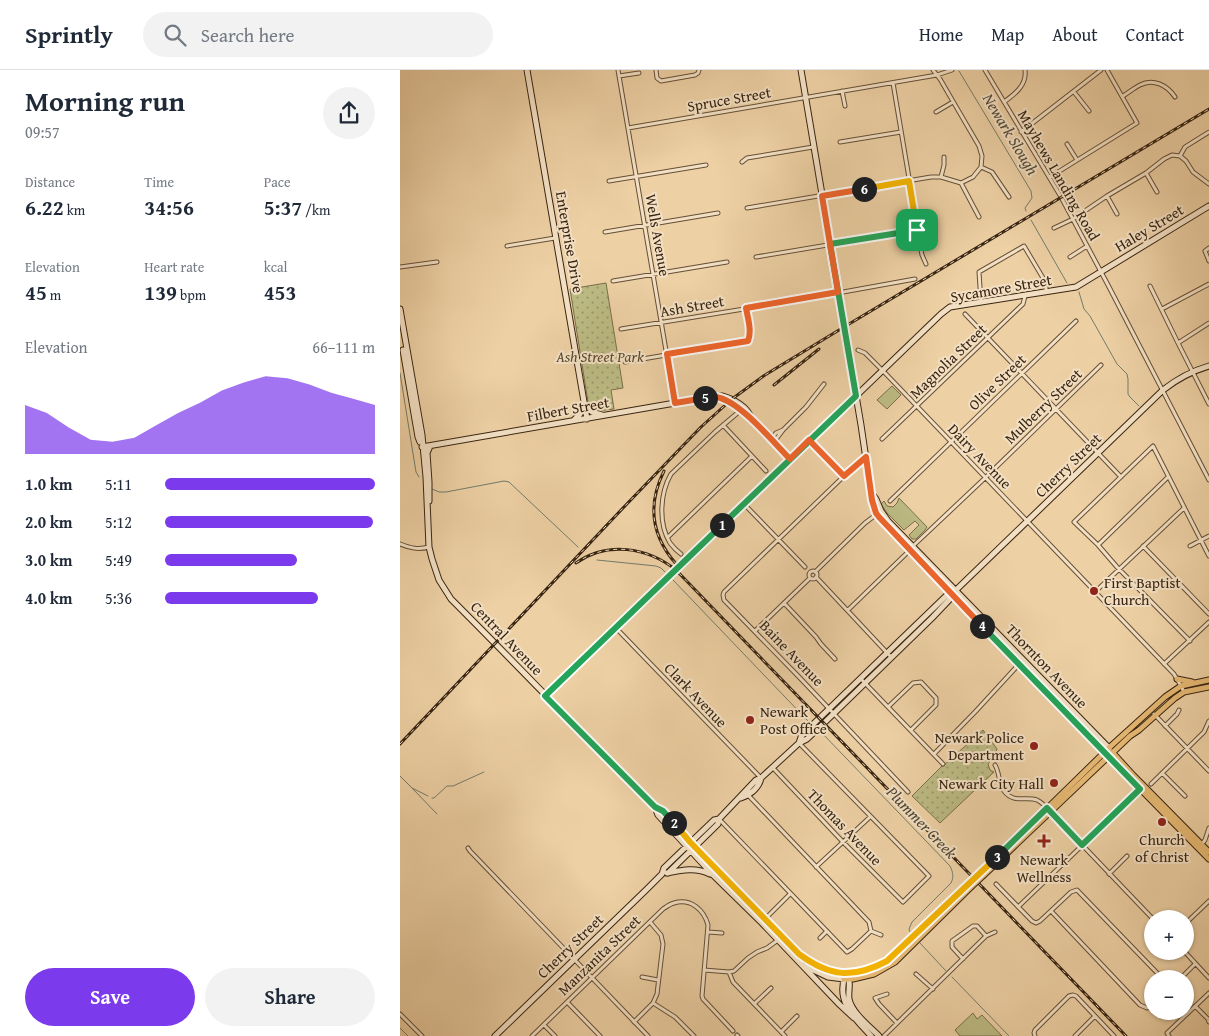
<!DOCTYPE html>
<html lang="en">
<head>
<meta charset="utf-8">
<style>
	:root { --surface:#fff; --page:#f2f2f3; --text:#1f2937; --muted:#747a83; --line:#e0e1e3; --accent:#7c3aed }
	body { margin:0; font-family:"Gentium Book Plus",serif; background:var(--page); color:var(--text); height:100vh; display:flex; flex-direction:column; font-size:19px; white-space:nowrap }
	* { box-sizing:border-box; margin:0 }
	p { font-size:16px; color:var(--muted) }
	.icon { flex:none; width:28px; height:28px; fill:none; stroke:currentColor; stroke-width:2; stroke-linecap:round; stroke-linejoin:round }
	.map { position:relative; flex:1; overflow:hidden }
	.side { display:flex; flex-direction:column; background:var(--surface); width:400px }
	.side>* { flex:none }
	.buttons { position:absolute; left:744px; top:840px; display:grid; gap:10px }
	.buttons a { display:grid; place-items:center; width:50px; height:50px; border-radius:50%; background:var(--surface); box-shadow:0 1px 4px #0004; font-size:25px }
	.pin { position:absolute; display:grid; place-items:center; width:42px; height:42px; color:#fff; margin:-21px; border-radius:10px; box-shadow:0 2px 8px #0006 }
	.km { position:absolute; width:25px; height:25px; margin:-12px; border-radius:50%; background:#222; color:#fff; font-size:14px; line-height:25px; text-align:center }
	.round { display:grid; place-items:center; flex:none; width:52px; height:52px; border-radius:26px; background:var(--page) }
	.headline { display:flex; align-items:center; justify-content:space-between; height:85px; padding:0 25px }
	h1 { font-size:28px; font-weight:700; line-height:38px }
	.metrics { display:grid; grid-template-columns:repeat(3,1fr); gap:8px; height:85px; padding:5px 25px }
	.metrics div { display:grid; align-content:center }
	.metrics b { font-size:21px; font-weight:700 }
	.metrics small { font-size:14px; font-weight:400 }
	.metrics p { font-size:14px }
	.chart { height:140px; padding:10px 25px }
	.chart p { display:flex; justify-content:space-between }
	.chart svg { width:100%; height:90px; margin-top:5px; fill:var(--accent); opacity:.7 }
	.button { display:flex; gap:10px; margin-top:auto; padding:10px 25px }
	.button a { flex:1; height:58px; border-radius:30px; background:var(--accent); color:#fff; font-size:20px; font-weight:700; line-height:58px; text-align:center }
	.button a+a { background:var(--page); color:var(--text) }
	ul { padding:0 25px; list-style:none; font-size:16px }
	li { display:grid; grid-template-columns:80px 60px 1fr; align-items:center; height:38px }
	li i { height:12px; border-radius:6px; background:var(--accent) }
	header { display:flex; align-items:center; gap:30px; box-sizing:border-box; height:70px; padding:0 25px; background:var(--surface); border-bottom:1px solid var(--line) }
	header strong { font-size:24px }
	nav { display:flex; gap:28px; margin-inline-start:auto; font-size:18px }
	.search { width:350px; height:45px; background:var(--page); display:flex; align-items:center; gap:12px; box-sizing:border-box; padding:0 18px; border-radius:28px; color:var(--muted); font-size:19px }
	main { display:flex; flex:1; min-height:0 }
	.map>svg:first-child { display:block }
</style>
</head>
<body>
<header>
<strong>Sprintly</strong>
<div class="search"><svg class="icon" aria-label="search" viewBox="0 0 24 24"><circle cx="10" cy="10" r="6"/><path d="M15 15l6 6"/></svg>Search here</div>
<nav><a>Home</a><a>Map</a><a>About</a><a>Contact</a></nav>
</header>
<main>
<section class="side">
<div class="headline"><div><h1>Morning run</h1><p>09:57</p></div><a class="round"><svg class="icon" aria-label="share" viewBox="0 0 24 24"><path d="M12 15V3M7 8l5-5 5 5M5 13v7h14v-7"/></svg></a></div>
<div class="metrics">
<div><p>Distance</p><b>6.22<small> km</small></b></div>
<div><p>Time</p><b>34:56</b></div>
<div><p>Pace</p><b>5:37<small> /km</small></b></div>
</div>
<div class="metrics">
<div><p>Elevation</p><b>45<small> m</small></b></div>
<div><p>Heart rate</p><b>139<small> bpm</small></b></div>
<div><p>kcal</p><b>453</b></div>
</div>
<div class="chart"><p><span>Elevation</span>66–111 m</p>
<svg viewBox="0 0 160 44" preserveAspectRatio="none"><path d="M0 44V20L10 24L20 31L30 37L40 38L50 36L60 30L70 24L80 19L90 13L100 9L110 6L120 7L130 10L140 14L150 17L160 20V44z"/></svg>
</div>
<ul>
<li><b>1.0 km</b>5:11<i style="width:100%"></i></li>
<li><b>2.0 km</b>5:12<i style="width:99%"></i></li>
<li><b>3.0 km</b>5:49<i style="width:63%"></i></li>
<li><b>4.0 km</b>5:36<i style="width:73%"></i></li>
</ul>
<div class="button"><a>Save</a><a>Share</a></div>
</section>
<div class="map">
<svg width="809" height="966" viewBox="0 0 809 966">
	<defs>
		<pattern id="park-dots" width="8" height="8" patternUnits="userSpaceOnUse" patternTransform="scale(1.25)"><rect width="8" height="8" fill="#bcba83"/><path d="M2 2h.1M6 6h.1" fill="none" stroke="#9a976a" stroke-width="1.8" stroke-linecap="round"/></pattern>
	</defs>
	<rect width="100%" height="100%" fill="#edd0a4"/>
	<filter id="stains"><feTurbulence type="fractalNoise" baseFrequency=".004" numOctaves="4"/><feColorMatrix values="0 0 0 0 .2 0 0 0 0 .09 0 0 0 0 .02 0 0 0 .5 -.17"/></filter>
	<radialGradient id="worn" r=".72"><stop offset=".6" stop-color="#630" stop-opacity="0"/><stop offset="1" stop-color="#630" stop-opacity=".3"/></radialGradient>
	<!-- grass -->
	<path fill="#bcba83" stroke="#7a6f4a" d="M492,316L501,325L487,339L477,330Z
		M499,428L527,457L525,460L516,469H512L509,465L519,455L515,451L504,460L487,443L481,434L484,431L487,436L493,437L497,433Z
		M573,943L577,949L582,945L602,966H560L555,960Z"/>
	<!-- park -->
	<path fill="url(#park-dots)" stroke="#7a6f4a" d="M206,213L223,318L211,320L214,339L196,341L192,340L188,332L170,219Z
		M583,660L597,679L595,685L588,694L590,700L594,702L540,753L512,726L542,696H543Z"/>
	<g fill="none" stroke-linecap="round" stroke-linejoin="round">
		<!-- stream -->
		<path stroke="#727c6c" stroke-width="1" d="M559,1L631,121L632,128L625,138L626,141
			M631,150L667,213
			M679,222L684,239L690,246L717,294L727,304L728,309V324L730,327L739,336
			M0,303L16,402L19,407
			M32,419L39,422H46L104,411L109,412L178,477
			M197,490L256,496L261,498L265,502
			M273,510L408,651
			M420,661L550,796C553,802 554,807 551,813L512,852L509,859L511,864
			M0,706L12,718L28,726
			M12,718L37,744
			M32,728H34L47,716H53L84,702
			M520,873L546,901
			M552,907L609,966
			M0,958L8,966"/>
		<!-- street casing -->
		<g stroke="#654f36" stroke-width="5">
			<path id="street" d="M218,0L275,333
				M256,0L257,8L261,11L295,5L298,3L299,0
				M533,0L540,9L579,76L582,86L581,97
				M585,0L661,127L708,215L809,410
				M219,6L239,3
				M493,13L522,185L526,194
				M442,21L445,36
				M674,22L689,41
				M723,26C728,23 734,18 740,15C753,8 767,15 775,27
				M604,32C615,24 627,15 625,0
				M536,42L553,32
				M228,58L537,5L552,0
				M621,62L701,0
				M440,72L501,62
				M667,74L677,90
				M780,86L786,91L793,102L809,114
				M780,86L785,77L809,62
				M342,92L347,88L413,77
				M581,97L592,102L609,127
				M746,103L757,122
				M541,107L544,95V87
				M650,107L737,53L707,0
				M209,111L306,95
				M561,113L579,147
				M707,126L717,144
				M347,138L531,107H541L561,113L573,107L581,97
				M654,158L673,149L707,126L746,103L764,89L772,85L780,86
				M205,162L318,143
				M107,176L155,168
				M809,178L805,181L809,191
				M356,187L517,160
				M670,187L687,176
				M0,197L37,192
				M213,211L327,192
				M750,216L778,273L809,334
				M581,232L579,202L624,176L646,213V221
				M762,239L809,214
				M565,244L721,407
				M221,259L399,230L515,209
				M778,273L809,253
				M458,280L465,283L486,304L774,604L781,616L784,622
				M225,292L348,271C352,261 348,249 346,239
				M323,355L366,401
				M371,369L376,363L383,360
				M482,369L623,234L625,226
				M409,371L444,406
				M374,372L383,360L406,337L424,314
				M465,387L444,406L324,522L323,525L324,530L400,608L508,722
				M490,431L676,251
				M344,434L405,497
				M268,467L352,386
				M0,474C10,478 18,480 29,477
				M698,475L768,407
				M513,476L585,408L701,295
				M743,476L809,544
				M790,476L809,466
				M281,484C277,481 273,477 270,473C258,453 260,423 271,404L315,362L341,340
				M409 505a4 4 0 1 1 8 0a4 4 0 1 1-8 0Z
				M415,502L465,453L481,441
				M416,507L491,587
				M695,522L784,438
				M384,533L416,567L421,574L435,589
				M448,540L510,480
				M216,558L361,708
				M355,561L410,508
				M790,571L717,497L698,475L674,452L753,376L809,486
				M764,594L809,552
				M461,609L543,694
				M488,637L513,613L521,612L536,628V635L511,660
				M754,644L809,701
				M765,656L777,644L779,640
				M534,684L576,641L621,592
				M595,695C600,703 598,713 604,721C614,734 626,726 637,730C639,731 643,734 644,735L753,849
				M373,698L443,772L503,832L529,806L399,673
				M762,703L785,726
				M751,714L804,662L809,651
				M348,725L469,852L471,861
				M319,749L447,882L452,879L471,861
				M801,775L805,770L809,758
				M68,778L70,781L248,966
				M416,797L470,747
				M709,804L727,786
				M596,814L632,851L636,853L640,851L671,822L677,820L763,909
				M618,837L741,719
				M651,841L740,935L747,938L752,935
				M364,850L390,824
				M785,854L809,831
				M471,861L481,865
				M308,862L322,863
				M420,868L427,861
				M784,881L809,908
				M563,889L552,877V871L573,856H577L586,866
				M304,900L329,902L334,901L348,888L357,882L367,878L378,870
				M329,902L333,912L385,966
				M516,904L533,919
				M242,907L258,910
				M780,909L795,894
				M487,924L475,928L479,934L497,953
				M167,932L200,966
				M253,933L275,947L294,966
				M354,934L371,918
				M795,936L808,949L809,952
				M0,944L22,966
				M234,952L253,933L257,924L263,874L261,865L250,852
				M144,955L155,966
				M381,962L397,946
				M337,965L338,966
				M132,966L263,839C266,837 270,834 274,833C291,828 304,840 308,855L302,926L303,929L333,961
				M484,966L586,866L595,862
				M635,966L634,963L635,960L669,926L673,925L676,926L714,966
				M675,966L695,946
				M769,966L767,963L809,923"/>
		</g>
		<!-- secondary casing -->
		<g stroke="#382411" stroke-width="7">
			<path id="secondary" d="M127,0L187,349
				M401,0L461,355L472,430L476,443L482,451L705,682
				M0,239L22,365L26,407L29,477L32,489L39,510L51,529C120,598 187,668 255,737L263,741L290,772L399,883C415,896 426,902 446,903
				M3,280L18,367L20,372
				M185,335L192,342L202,345
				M350,348L390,389
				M174,350L180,344L184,335
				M22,377L275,333L322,326C333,329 349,337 351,349
				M473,425L476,429L481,441L488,451L709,678
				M29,431V412L27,383L30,376
				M145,626L541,244L550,237L676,217L809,136
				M399,673L401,667L404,663L547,525L552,523L556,520L763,320C777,309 792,301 809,296
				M341,728C350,725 359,718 361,708
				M255,737L258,745L314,806L362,853L440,935L454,948
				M267,803C282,800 296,797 310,804
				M268,803L318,754L319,749
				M405,896L428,907L444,909
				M448,905C451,913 448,921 449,929C452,943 469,956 479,966
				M445,906C436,933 455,948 471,966
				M95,966L246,820L262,804L264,798L314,750L319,749L356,710L361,708L399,673L407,669L423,654L532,548L550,529L552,523"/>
		</g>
		<!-- primary casing -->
		<g stroke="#382411" stroke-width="7">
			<path id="primary" d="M777,609L792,612
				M712,682L733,705L809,782
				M707,685L809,789
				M582,802L712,675L765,627L781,616L809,610
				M584,805L730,666L739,660L775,628L784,622L809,617
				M446,903L472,899L487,891L568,814
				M444,909H453L474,904L495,892L571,817"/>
		</g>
		<!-- street -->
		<use href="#street" stroke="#f3e0c4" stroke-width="3"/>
		<!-- secondary -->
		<use href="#secondary" stroke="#f3e0c4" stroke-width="5"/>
		<!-- primary -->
		<use href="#primary" stroke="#e6b872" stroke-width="5"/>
		<!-- rail casing -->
		<g stroke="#382411" stroke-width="3">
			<path id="rail" d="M374,315L419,279
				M264,401C247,435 251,466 277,495
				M176,493C207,471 247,477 276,500L726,966
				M0,674L223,438L301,357L332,329L365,305L444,257L809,39"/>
		</g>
		<!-- rail -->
		<use href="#rail" stroke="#f3e0c4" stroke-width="1" stroke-dasharray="4" stroke-linecap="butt"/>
		<!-- primary-bridge casing -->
		<g stroke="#382411" stroke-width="7" stroke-linecap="butt">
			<path id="primary-bridge" d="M568,814L582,802
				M571,817L584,805"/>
		</g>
		<!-- primary-bridge -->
		<use href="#primary-bridge" stroke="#e6b872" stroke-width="5"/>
	</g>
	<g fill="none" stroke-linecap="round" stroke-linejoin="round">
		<!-- split-1 casing -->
		<g stroke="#fff" stroke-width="10">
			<path id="split-1" d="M322,455L456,326L430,174L517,160"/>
		</g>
		<!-- split-2 casing -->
		<g stroke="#fff" stroke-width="10">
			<path id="split-2" d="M274,753L263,741L255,737L145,626L322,455"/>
		</g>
		<!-- split-3 casing -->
		<g stroke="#fff" stroke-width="10">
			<path id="split-3" d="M274,753L290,772L399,884C430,907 453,909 487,891L597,787"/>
		</g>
		<!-- split-4 casing -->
		<g stroke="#fff" stroke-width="10">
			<path id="split-4" d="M582,556L740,719L682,775L647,738L597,787"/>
		</g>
		<!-- split-5 casing -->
		<g stroke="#fff" stroke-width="10">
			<path id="split-5" d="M305,328C308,328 312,327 316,327C339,330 373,372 390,389L409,370L444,406L466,387L472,430L476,443L479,447L582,556"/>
		</g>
		<!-- split-6 casing -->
		<g stroke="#fff" stroke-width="10">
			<path id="split-6" d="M305,328L275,333L267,284L348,271C352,261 348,249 346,238L438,222L422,126L464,119"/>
		</g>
		<!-- split-7 casing -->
		<g stroke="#fff" stroke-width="10">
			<path id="split-7" d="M464,119L509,111L517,160"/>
		</g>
		<!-- split-1 -->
		<use href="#split-1" stroke="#22a559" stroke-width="6"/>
		<!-- split-2 -->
		<use href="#split-2" stroke="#22a559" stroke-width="6"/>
		<!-- split-3 -->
		<use href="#split-3" stroke="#f5b400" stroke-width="6"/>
		<!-- split-4 -->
		<use href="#split-4" stroke="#22a559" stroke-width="6"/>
		<!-- split-5 -->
		<use href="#split-5" stroke="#f0652b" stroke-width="6"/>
		<!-- split-6 -->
		<use href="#split-6" stroke="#f0652b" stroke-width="6"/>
		<!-- split-7 -->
		<use href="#split-7" stroke="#f5b400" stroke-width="6"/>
	</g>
	<!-- markers -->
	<g fill="#8f2418" stroke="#f3e0c4" stroke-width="2">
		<circle cx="694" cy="521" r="5"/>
		<circle cx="350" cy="650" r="5"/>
		<circle cx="634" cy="676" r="5"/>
		<circle cx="654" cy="713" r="5"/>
		<circle cx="762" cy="752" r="5"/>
		<path d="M641.5 763.5h5v5h5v5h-5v5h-5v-5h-5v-5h5z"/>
	</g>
	<g text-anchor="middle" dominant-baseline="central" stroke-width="4" stroke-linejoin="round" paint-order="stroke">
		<!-- street labels -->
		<g font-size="15" fill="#382411" stroke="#f3e0c4">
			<text transform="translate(329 29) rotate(-10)">Spruce Street</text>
			<text transform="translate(659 105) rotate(60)">Mayhews Landing Road</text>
			<text transform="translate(749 158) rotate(-31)">Haley Street</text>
			<text transform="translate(258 165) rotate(80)">Wells Avenue</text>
			<text transform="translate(170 172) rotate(80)">Enterprise Drive</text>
			<text transform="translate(601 218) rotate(-10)">Sycamore Street</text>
			<text transform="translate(292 236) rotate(-10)">Ash Street</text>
			<text transform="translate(548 291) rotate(-44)">Magnolia Street</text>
			<text transform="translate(597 312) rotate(-44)">Olive Street</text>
			<text transform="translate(643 336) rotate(-44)">Mulberry Street</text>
			<text transform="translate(168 339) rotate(-10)">Filbert Street</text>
			<text transform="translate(580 386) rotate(46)">Dairy Avenue</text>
			<text transform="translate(668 395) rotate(-44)">Cherry Street</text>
			<text transform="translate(107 568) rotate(46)">Central Avenue</text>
			<text transform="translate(392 583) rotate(46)">Baine Avenue</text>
			<text transform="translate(647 596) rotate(46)">Thornton Avenue</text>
			<text transform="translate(296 625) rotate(46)">Clark Avenue</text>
			<text transform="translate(445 757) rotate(46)">Thomas Avenue</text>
			<text transform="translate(170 876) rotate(-44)">Cherry Street</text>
			<text transform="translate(199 885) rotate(-44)">Manzanita Street</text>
		</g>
		<!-- park labels -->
		<g font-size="15" font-style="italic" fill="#594a2e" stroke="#f3e0c4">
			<text x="200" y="286">Ash Street Park</text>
		</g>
		<!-- poi labels -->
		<g font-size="15" fill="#382411" stroke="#f3e0c4" text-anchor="start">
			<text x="704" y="512">First Baptist<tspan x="704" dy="17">Church</tspan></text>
			<text x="360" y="641">Newark<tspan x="360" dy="17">Post Office</tspan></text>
			<text x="624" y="667" text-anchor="end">Newark Police<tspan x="624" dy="17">Department</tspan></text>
			<text x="644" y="713" text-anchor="end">Newark City Hall</text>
			<text x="762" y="769" text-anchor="middle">Church<tspan x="762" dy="17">of Christ</tspan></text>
			<text x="644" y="789" text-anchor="middle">Newark<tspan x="644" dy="17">Wellness</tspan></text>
		</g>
		<!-- water labels -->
		<g font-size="16" font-style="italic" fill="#504837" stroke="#f3e0c4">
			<text transform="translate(611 64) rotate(59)">Newark Slough</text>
			<text transform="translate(522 752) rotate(46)">Plummer Creek</text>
		</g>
	</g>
	<rect width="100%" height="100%" filter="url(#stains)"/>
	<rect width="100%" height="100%" fill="url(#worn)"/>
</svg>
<div class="buttons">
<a>+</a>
<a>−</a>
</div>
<div class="pin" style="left:517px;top:160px;background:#1e9e55"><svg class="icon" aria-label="arrive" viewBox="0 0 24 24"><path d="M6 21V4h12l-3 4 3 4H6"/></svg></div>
<b class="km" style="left:322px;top:455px">1</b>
<b class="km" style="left:274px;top:753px">2</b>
<b class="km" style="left:597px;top:787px">3</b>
<b class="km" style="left:582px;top:556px">4</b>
<b class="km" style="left:305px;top:328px">5</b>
<b class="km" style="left:464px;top:119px">6</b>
</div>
</main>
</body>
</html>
